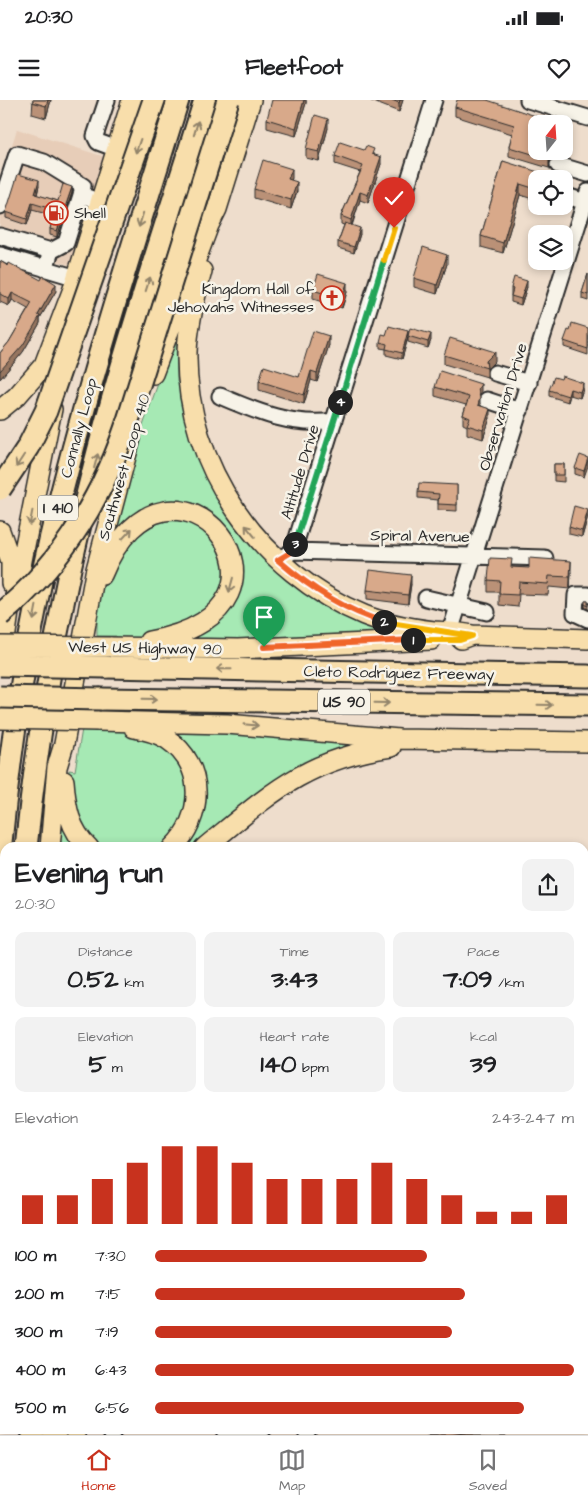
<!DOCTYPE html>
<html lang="en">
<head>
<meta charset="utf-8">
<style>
	:root { --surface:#fff; --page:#f2f2f2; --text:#202124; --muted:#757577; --line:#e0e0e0; --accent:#c8321e }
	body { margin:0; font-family:"Architects Daughter",sans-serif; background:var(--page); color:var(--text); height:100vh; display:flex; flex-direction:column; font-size:19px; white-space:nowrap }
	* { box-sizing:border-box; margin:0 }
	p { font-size:16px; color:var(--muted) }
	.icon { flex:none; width:28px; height:28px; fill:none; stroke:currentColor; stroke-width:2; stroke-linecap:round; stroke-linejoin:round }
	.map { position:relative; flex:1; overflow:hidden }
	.side { position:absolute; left:0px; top:742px; width:589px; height:592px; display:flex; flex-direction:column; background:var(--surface); border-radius:15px 15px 0 0; box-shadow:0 2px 8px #0003 }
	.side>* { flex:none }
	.needle { width:32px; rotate:17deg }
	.buttons { position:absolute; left:528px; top:15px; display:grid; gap:10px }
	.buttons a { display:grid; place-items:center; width:45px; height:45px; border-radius:10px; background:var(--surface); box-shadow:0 2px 8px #0003; font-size:25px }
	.pin { position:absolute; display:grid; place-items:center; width:42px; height:42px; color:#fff; margin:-51px -21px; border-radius:50% 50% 50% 0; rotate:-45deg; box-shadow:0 0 5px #0007 }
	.pin .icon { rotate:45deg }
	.km { position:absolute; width:25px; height:25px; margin:-12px; border-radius:50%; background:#222; color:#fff; font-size:14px; line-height:25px; text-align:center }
	.round { display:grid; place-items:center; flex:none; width:52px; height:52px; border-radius:10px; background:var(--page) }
	.overview { display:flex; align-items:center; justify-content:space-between; height:85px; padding:0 15px }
	h1 { font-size:28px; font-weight:800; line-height:38px }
	.figures { display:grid; grid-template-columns:repeat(3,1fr); gap:8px; height:85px; padding:5px 15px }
	.figures div { display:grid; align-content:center; border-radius:10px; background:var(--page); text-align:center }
	.figures b { font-size:25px; font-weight:800 }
	.figures small { font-size:14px; font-weight:400 }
	.figures p { font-size:14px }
	.chart { height:140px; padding:10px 15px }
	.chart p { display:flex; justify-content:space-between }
	.chart svg { width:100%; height:90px; margin-top:5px; stroke:var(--accent); stroke-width:6 }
	ul { padding:0 15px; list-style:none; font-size:16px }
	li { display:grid; grid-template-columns:80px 60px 1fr; align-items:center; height:38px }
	li i { height:12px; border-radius:6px; background:var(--accent) }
	.status { display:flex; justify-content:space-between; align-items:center; height:35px; padding:0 25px; background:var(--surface); direction:ltr }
	.status svg { height:14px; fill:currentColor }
	header { display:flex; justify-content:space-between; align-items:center; height:65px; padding:0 15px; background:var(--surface); font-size:22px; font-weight:800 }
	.tabs { display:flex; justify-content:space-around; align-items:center; height:70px; border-top:1px solid var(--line); background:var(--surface); font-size:14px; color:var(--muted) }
	.tabs a { display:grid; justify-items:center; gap:2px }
	.tabs .on { color:var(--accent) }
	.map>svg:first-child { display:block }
</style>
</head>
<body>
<div class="status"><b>20:30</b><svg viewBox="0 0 49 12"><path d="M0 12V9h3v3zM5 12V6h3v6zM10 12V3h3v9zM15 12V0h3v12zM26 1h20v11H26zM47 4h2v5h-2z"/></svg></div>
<header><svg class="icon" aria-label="menu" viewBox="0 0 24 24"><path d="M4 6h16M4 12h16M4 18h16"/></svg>Fleetfoot<svg class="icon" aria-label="heart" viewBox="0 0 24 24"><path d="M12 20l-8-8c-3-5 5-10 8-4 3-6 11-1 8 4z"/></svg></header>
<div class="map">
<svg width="588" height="1335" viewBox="0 0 588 1335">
	<rect width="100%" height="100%" fill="#edc"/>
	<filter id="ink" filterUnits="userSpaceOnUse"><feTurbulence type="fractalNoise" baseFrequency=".02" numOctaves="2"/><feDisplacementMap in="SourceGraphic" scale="10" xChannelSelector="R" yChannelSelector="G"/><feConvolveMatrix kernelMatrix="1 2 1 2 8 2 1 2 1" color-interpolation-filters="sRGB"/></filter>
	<g filter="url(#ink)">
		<!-- built -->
		<path fill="#e7cdb8" d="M17,29L105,57L70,165L0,145V83Z"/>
		<!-- green -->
		<path fill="#a6e9b4" stroke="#688a70" d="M174,239L176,240L177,282L180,284L183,309L199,359L210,384L235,424L386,529L385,533L186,541V538C223,518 227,515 240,475L193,407L112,442L139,337Z
			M169,416L209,428L229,470L211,510L146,538L117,539L116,536H97V522L93,520L104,483L126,442Z
			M114,628L150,637L183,663L192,698L168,744L163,747H99L80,728L70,682L69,670L75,671L82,629Z
			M165,628L355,644C290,659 242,706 192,747H181L201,715Z
			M60,720H63L81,747L58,748Z"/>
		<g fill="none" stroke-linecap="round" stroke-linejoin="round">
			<!-- minor casing -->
			<g stroke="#2b2b2b" stroke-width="19">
				<path id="minor" d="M107,0L95,36L98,42L117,49
					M528,0L588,18
					M558,65L588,74
					M564,95L585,102
					M0,106L17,54L44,62L83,86L81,95
					M0,136L51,151
					M0,155L77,178
					M45,169L51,151L66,143L81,95L90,98
					M495,273L529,283
					M220,296C257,312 293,327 334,321
					M487,300L520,311
					M293,451L545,458
					M278,460L293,451L434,0
					M588,495H576L575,513L588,519
					M426,498L487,512
					M450,532L588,92
					M584,917H588
					M584,993L588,992
					M584,1138L588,1137
					M584,1282H588
					M111,1330L112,1335
					M306,1330L307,1335
					M225,1335L263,1330"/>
			</g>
			<!-- major casing -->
			<g stroke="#2b2b2b" stroke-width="22">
				<path id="major" d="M202,171C195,197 188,225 187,252C185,366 261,473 364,515C386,524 411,528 434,531C447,532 459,532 472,535
					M153,274L209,125L217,109L251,0
					M0,310L17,296L44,265L73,189L132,0
					M0,431L11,462V483
					M102,475C169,310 333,509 149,541
					M461,539L472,535L588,539
					M110,547L238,549L431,540
					M2,561L9,512L14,501L52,309
					M97,621L227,624L399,639L588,642
					M134,628C145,630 157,633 167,639C206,665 204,718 172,748
					M64,681C66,707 69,729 89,748
					M50,748L57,667L64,644L95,473L131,338
					M204,748C269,695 305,659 391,647
					M75,1330L76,1335"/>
			</g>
			<!-- highway casing -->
			<g stroke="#2b2b2b" stroke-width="25">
				<path id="highway" d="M222,46L241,0
					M106,567L588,576
					M101,599L588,605
					M26,748C39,619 62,491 94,367C126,243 167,122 205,0
					M0,752C11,636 30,520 58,407C92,270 136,135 178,0
					M0,1271L5,1319
					M32,1330L33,1335
					M53,1330L55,1335"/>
			</g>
			<!-- minor -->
			<use href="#minor" stroke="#f7f3e8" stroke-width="15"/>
			<!-- major -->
			<use href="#major" stroke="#f8deab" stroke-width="19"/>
			<!-- highway -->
			<use href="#highway" stroke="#f8deab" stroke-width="21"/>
			<!-- major-bridge casing -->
			<g stroke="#2b2b2b" stroke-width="22" stroke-linecap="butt">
				<path id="major-bridge" d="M0,546L110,547
					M0,619L97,621"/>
			</g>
			<!-- highway-bridge casing -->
			<g stroke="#2b2b2b" stroke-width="25" stroke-linecap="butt">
				<path id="highway-bridge" d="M0,389L28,347L46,311L154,0
					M0,515C63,463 106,392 130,314L228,0
					M0,565L106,567
					M0,597L101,599"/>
			</g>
			<!-- major-bridge -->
			<use href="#major-bridge" stroke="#f8deab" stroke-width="19"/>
			<!-- highway-bridge -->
			<use href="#highway-bridge" stroke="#f8deab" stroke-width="21"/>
		</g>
		<!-- wall -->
		<path fill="#ba9177" stroke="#2b2b2b" d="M33,0H51L46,18L32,14Z
			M306,0V3L296,36L267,28V19Z
			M371,0H403L399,12L371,1Z
			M487,0L557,56L549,62V68L509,56V47L512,34L455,16V7Z
			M328,28L319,61L306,58V49Z
			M374,54L381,64L368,103L360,100L352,126L360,134L354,153L338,148V142L344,125L341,124V116L360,72L335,64V56Z
			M503,61L548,79H536V100L520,95L503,153L481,147V136Z
			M292,78L291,80L297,91L291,109L254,98V89Z
			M39,86L37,95L58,101L72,93L57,137L50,135V129L54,116L32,110L27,125L6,118V112Z
			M0,161L56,191L40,218V223L23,252L0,279V253L9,242L28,209L12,200L9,206L0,202Z
			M447,164L437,194L414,187V178Z
			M588,174V201L582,199V193Z
			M527,187L521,205L511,202V188Z
			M313,190L347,192L342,208L313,199Z
			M588,228V255L564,247V241L570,231Z
			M386,235H408L431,240L428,248L408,242V238L402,259L386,255V249L380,248V242Z
			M329,245L317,282L311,280L304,304L259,290V281L299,277Z
			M444,255L495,261L487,269V277L444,264Z
			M435,287L481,293L480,295V306L490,318L483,339L467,334V326L463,324V315L466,305L435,296Z
			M583,289L580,298L570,295L568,302L549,296V290Z
			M588,358L584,377L575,374V368Z
			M554,364H564V382L554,381Z
			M457,385V411L438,410V400L418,398V392Z
			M588,416L582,437L569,434V427Z
			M512,467L571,472L570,489L549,487L548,495L519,494L518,507L499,505V492H488V480Z
			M411,484L408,504L367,499V490Z
			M585,501H588V509L585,507Z
			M584,932H588V961H587V966L584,967Z
			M588,1010V1036L587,1030H584V1011Z
			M588,1081V1107L584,1108V1082Z
			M588,1300V1320L584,1321V1301Z
			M422,1330H541L506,1333V1335H427V1330Z"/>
		<!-- shaded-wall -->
		<path fill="#977661" stroke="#2b2b2b" d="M48,0H51L46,18V6Z
			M304,0H306V3L296,36V28Z
			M400,0H403L399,12V3Z
			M328,19V28L319,61V52Z
			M551,51H559L557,56L549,62V53Z
			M381,57V64L368,103V95Z
			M292,69V78L288,88V79Z
			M39,80V86L35,101V94Z
			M297,82V91L291,109V100Z
			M520,84V95L503,153V143Z
			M72,87V93L57,137V131Z
			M360,92V100L351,127V120Z
			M32,103V110L27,125V119Z
			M360,128V134L354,153V147Z
			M447,155V164L437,194V185Z
			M527,181V187L521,205V199Z
			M347,183V192L342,208V199Z
			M56,184V191L40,218V223L23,252L0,279V271L38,215Z
			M12,193V200L9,206V199Z
			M408,231V237L402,259V253Z
			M431,234V240L428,248V242Z
			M329,236V245L317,282V273Z
			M495,252V261L487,269L486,261Z
			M311,271V280L304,304V295Z
			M583,283V289L580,298V292Z
			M481,284V293L478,298V289Z
			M570,289V295L568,302V296Z
			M490,309V318L483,339V330Z
			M588,360V366L584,377V371Z
			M588,410V416L582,437V431Z
			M571,461V472L570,489V477Z
			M411,475V484L408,504V495Z"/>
		<!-- building -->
		<path fill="#d8a98a" stroke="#2b2b2b" d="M33,0H48L46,6L32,2Z
			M272,0H304L296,28L267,19Z
			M392,0H400L399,3Z
			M457,0H487L560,24H536V51H551L549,53V59L509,47L514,25L455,7Z
			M315,15L328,19L319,52L306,49Z
			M340,42L364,50L366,46L374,49L372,54L381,57L368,95L360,92L351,120L341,116L363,66L335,56Z
			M263,60L292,69L288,79L297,82L291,100L254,89Z
			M503,61L548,75L547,79H536V89L520,84L503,143L481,136Z
			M18,74L39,80L35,94L58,101L63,84L72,87L57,131L50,129L55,110L32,103L27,119L6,112Z
			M345,123L360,128L354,147L338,142Z
			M423,147L447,155L437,185L414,178Z
			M0,161L8,166L9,163L41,180L43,176L56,184L38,215L40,216L23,245L0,271V253L9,242L32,203L12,193L9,199L0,194Z
			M318,174L347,183L342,199L313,190Z
			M588,174V195L582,193Z
			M514,177L527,181L521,199L511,196L513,189L511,188Z
			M572,223L588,228V249L564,241L568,230L570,231Z
			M389,226L408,231L402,253L386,249L387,244L380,242L382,234L386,235Z
			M410,228L431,234L428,242L408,236Z
			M313,231L329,236L317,273L311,271L304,295L259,281L264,266L299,277Z
			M450,238L495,252L486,261L487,268L444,255Z
			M440,271L481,284L478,289L480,298L478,305L490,309L483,330L467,325L470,318L463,315L469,297L435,287Z
			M562,276L583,283L580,292L570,289L568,296L549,290L554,277L561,279Z
			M580,355L588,358L584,371L575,368Z
			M554,364H564V375H554Z
			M419,383L457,385V405L438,404L439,394L418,392Z
			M574,406L588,410L582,431L569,427Z
			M490,458L512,459L511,467L529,468V458L571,461L570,477L549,476L548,484L519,482L518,495L499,494L500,481L488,480Z
			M370,470L411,475L408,495L367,490Z
			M585,501H588V506L585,504Z
			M584,932H588V954H587V959H584Z
			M588,1010V1029L587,1023L584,1024V1011Z
			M588,1081V1100H584V1082Z
			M588,1300V1312L584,1313V1301Z
			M427,1330H506V1333L482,1335L480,1331L449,1335H428Z"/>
		<!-- one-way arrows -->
		<defs><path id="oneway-shaft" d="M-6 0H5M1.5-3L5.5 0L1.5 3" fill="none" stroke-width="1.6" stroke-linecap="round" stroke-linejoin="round" transform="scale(1.25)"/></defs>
		<g stroke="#92846b">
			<use href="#oneway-shaft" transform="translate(196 28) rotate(-73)"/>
			<use href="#oneway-shaft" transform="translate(138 46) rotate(109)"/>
			<use href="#oneway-shaft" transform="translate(141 120) rotate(107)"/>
			<use href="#oneway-shaft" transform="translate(148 184) rotate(-72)"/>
			<use href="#oneway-shaft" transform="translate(20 361) rotate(123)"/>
			<use href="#oneway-shaft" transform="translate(96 361) rotate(-75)"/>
			<use href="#oneway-shaft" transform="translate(31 418) rotate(101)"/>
			<use href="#oneway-shaft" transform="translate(250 431) rotate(-130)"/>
			<use href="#oneway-shaft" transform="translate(127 434) rotate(-47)"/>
			<use href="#oneway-shaft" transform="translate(231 485) rotate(105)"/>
			<use href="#oneway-shaft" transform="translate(35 513) rotate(101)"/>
			<use href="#oneway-shaft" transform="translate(224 569) rotate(-179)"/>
			<use href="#oneway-shaft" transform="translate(150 599) rotate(1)"/>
			<use href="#oneway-shaft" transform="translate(382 603) rotate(1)"/>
			<use href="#oneway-shaft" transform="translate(545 605) rotate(1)"/>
			<use href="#oneway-shaft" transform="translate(251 625) rotate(5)"/>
		</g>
	</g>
	<g fill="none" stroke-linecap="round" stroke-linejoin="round" filter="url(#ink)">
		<!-- split-1 casing -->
		<g stroke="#fff" stroke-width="10">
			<path id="split-1" d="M264,547L413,540"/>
		</g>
		<!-- split-2 casing -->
		<g stroke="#fff" stroke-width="10">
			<path id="split-2" d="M384,522L472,536L460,540H413"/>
		</g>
		<!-- split-3 casing -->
		<g stroke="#fff" stroke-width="10">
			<path id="split-3" d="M295,444L293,451L278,460C309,487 343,510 384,522"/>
		</g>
		<!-- split-4 casing -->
		<g stroke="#fff" stroke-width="10">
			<path id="split-4" d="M295,444L340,302"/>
		</g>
		<!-- split-5 casing -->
		<g stroke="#fff" stroke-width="10">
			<path id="split-5" d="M340,302L384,160"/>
		</g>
		<!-- split-6 casing -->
		<g stroke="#fff" stroke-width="10">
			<path id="split-6" d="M384,160L394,128"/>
		</g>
		<!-- split-1 -->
		<use href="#split-1" stroke="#f0652b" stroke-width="6"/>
		<!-- split-2 -->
		<use href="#split-2" stroke="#f5b400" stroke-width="6"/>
		<!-- split-3 -->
		<use href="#split-3" stroke="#f0652b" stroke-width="6"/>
		<!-- split-4 -->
		<use href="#split-4" stroke="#22a559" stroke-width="6"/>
		<!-- split-5 -->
		<use href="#split-5" stroke="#22a559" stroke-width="6"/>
		<!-- split-6 -->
		<use href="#split-6" stroke="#f5b400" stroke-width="6"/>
	</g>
	<!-- icons -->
	<defs>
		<g id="fuel-ring" transform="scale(1.25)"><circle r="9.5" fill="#f7f3e8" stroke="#c8321e" stroke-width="1.5"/><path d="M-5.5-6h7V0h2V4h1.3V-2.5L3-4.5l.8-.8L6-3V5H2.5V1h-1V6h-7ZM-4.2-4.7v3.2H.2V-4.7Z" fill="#c8321e"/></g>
		<g id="church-ring" transform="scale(1.25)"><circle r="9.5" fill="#f7f3e8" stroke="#c8321e" stroke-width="1.5"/><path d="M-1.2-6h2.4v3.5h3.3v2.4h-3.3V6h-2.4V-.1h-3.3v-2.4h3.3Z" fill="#c8321e"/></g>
	</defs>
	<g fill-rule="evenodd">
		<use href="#fuel-ring" x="56" y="113"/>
		<use href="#church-ring" x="332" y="198"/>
	</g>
	<g text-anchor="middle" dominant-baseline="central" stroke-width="5" stroke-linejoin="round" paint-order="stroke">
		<!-- shield labels -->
		<g fill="#f7f3e8" stroke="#686764" stroke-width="1">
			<rect x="38" y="395.5" width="40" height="25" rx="4"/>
			<rect x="318" y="589.5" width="52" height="25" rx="4"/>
		</g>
		<g font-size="15" font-weight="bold" fill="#2b2b2b">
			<text x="58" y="408">I 410</text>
			<text x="344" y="602">US 90</text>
		</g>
		<!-- poi labels -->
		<g font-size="16" fill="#2b2b2b" stroke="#f7f3e8" text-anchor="start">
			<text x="74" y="113">Shell</text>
			<text x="314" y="189" text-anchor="end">Kingdom Hall of<tspan x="314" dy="18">Jehovahs Witnesses</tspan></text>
		</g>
		<!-- street labels -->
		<g font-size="16" fill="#2b2b2b" stroke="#f7f3e8">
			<text transform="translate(503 307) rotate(-73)">Observation Drive</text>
			<text transform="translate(79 328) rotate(-75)">Connally Loop</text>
			<text transform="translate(124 367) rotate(-74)">Southwest Loop 410</text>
			<text transform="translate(300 372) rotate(-73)">Altitude Drive</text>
			<text transform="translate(420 436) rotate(1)">Spiral Avenue</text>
			<text transform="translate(145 548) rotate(1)">West US Highway 90</text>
			<text transform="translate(399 573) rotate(1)">Cleto Rodriguez Freeway</text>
		</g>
	</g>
</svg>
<div class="buttons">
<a><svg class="needle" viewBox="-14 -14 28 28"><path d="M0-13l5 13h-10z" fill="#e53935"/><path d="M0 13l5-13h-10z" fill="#757577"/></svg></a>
<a><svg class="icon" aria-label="locate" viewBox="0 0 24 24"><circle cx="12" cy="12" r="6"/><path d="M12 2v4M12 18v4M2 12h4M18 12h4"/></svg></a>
<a><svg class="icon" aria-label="layers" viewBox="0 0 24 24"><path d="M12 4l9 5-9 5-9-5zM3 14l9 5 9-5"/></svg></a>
</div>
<div class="pin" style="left:264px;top:547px;background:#1e9e55"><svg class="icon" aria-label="arrive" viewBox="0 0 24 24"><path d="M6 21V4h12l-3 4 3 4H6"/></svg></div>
<div class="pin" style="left:394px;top:128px;background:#d93025"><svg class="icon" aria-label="check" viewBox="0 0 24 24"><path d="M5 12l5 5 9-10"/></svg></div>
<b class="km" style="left:413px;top:540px">1</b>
<b class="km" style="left:384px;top:522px">2</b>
<b class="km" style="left:295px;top:444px">3</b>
<b class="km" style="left:340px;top:302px">4</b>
<section class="side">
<div class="overview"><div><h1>Evening run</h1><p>20:30</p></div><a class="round"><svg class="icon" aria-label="share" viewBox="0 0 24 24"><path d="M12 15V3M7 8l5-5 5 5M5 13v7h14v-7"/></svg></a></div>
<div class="figures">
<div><p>Distance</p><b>0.52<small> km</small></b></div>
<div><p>Time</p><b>3:43</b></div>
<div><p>Pace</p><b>7:09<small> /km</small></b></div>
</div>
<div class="figures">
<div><p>Elevation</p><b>5<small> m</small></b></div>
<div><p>Heart rate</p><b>140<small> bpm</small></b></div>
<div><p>kcal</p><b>39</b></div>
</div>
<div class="chart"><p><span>Elevation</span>243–247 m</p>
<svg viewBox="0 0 160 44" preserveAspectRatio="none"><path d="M5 44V30M15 44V30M25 44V22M35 44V14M45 44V6M55 44V6M65 44V14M75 44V22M85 44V22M95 44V22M105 44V14M115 44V22M125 44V30M135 44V38M145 44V38M155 44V30"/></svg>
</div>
<ul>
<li><b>100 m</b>7:30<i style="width:65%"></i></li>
<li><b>200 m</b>7:15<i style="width:74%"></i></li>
<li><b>300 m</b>7:19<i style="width:71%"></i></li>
<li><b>400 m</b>6:43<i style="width:100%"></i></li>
<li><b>500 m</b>6:56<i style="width:88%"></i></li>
</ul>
</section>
</div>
<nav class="tabs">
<a class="on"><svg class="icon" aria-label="home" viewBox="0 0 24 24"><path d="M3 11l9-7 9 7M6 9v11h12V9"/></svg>Home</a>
<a><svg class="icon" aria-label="map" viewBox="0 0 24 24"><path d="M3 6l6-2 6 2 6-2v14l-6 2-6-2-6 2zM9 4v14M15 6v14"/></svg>Map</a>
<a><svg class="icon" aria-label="saved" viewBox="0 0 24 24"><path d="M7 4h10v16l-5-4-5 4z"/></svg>Saved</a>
</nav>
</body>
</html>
